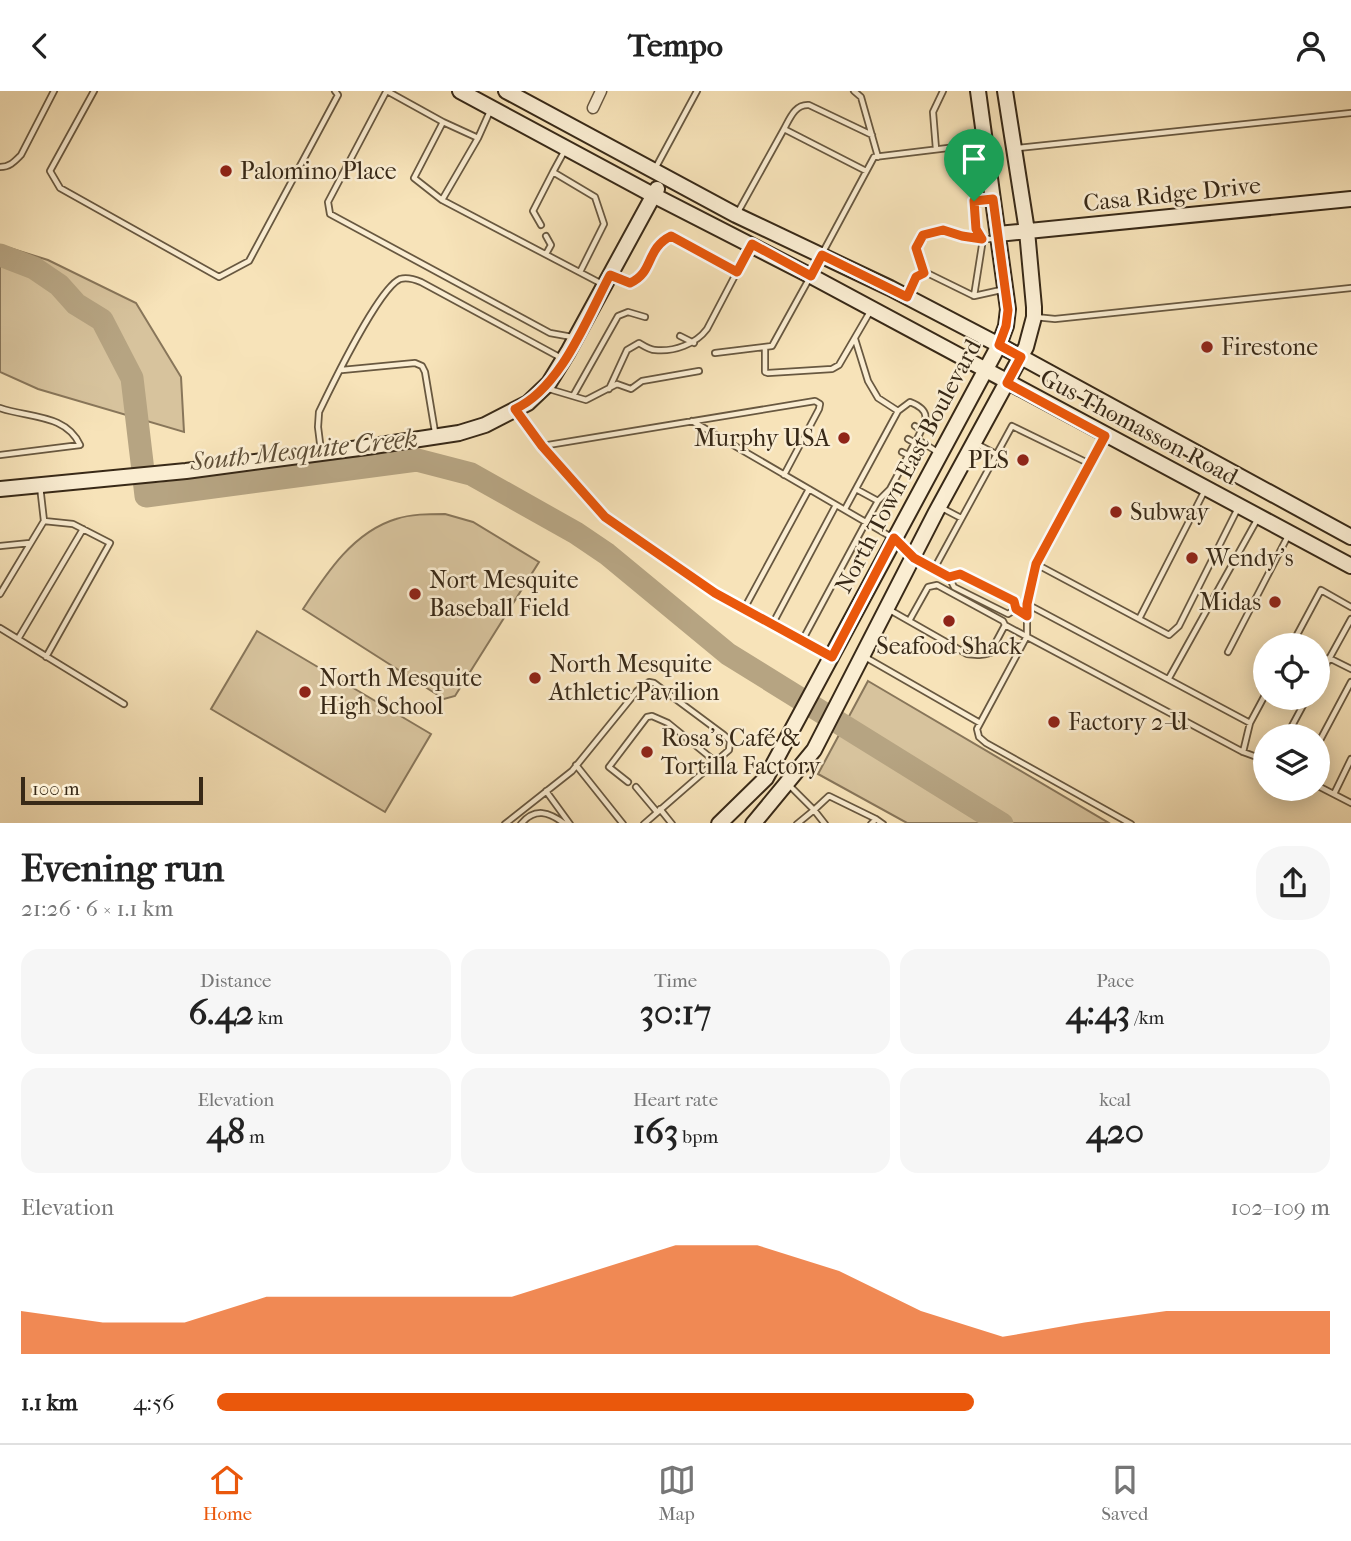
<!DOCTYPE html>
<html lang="en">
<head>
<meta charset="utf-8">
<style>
	:root { --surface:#fff; --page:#f6f6f6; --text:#222; --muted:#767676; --line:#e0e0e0; --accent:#ea580c }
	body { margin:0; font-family:"IM FELL French Canon",serif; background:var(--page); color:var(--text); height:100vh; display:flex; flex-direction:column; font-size:26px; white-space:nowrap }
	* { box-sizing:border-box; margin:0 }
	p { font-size:23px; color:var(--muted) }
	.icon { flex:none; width:38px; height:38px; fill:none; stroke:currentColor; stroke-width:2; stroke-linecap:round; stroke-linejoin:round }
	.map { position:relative; height:732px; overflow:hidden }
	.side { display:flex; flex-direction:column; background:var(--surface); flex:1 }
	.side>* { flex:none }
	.fabs { position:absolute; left:1253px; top:542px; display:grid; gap:14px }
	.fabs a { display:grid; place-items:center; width:77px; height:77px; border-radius:50%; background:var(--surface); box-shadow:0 4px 18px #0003; font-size:35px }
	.scale { position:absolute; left:21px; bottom:18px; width:182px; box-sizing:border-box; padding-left:7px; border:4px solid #382917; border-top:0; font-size:19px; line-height:24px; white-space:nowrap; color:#382917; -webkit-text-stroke:5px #faedd2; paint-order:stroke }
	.pin { position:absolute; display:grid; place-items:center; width:60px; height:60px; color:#fff; margin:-72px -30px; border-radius:50% 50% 50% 0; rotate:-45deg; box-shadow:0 0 7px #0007 }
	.pin .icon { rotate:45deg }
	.round { display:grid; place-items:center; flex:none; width:74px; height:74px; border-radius:28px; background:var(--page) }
	.head { display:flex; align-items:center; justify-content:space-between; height:119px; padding:0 21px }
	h1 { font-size:38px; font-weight:700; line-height:52px }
	.stats { display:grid; grid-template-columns:repeat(3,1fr); gap:10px; height:119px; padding:7px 21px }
	.stats div { display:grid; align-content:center; border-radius:18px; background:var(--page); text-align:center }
	.stats b { font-size:35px; font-weight:700 }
	.stats small { font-size:19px; font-weight:400 }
	.stats p { font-size:19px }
	.chart { height:196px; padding:14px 21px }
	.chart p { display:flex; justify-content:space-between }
	.chart svg { width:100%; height:126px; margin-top:7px; fill:var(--accent); opacity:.7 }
	ul { padding:0 21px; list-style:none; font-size:23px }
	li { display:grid; grid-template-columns:112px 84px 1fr; align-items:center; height:52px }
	li i { height:18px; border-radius:9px; background:var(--accent) }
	header { display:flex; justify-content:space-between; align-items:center; height:91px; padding:0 21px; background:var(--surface); font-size:32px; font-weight:700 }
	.menu { display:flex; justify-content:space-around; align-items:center; height:98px; border-top:2px solid var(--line); background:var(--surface); font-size:19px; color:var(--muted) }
	.menu a { display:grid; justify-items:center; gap:4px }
	.menu .active { color:var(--accent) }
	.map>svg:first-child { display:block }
</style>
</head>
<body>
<header><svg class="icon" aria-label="back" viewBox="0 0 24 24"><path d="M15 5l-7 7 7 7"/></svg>Tempo<svg class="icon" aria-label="person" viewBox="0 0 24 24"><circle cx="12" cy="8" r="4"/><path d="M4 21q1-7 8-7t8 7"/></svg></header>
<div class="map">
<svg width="1351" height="733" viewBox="0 0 1351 733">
	<rect width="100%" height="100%" fill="#f7e3b9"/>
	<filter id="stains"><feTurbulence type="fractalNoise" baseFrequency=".00286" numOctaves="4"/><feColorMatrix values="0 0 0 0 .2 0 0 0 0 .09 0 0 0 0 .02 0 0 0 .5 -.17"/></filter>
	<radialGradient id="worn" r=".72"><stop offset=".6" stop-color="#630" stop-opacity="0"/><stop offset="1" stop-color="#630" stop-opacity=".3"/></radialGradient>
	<!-- green -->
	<path fill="#d7c39d" stroke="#88765a" stroke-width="2" d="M0,154L48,169L136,212L181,286L184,341L38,298L0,281Z
		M445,423L473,431L539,471L455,605L444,608L303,518C326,483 353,441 396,428C411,423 428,423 445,423Z
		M257,540L431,643L385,721L211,618Z
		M868,590L1109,732H907L818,683Z"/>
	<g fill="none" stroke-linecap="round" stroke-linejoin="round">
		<!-- river -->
		<path stroke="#b6a482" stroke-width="23" d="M0,164L34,177L59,194L76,213L102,229L132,287L146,405L417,369L471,383L576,442L607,463L728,563L1002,733"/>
		<!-- lane casing -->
		<g stroke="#685840" stroke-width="8">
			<path id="lane" d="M94,0L50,80L60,97L219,186L249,170L338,4L335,0
				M387,0L443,31
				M854,0L861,6L878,66
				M386,1L328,111L330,123L550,242L572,246
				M491,18L478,47L442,109L604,194
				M784,38C790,27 795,13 809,14L872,44
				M964,55L974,110L976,138L983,148H997
				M1018,57L1351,22
				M936,58L933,21L943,0
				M565,59L553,81L595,106L604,133L580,181
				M0,76C10,76 15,70 21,64L54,0
				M656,76L697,0
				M442,109L414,87L443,31L478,47
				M974,110L991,109
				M738,121L784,38L866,80
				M541,134L533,120L553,81
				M823,161L874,66L981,53
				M546,163L551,154L546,145
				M924,182L916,157L923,144L943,139L983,148L974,205
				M613,185L630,192C654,182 645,158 671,145L737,182
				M909,202L916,186L925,181L974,205L1001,199
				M1035,226L1055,228L1351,197
				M680,245L694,252
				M855,248L868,290L878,307L898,320L910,311C933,320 926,330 917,348
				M765,257V281L768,282L832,278L839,274L871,219
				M715,262L772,255L809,188
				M342,279L415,272L422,275L425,281L435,341
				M549,298L586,309L617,293L631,298L642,290L699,280
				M609,298L627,259L639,252C644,255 650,259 655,259C674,261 696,253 707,238L750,156
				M573,305L618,225L628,221L645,226
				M0,317C29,327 66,323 80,354L0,364
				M518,322L542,355L815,310L820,313L819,318L784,384
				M692,330L893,447
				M915,335L921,339
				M908,348L915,352
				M975,352L996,363
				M542,355L605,426L715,502L828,564
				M321,360L318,336L319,321C331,296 379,197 400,188C407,186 414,188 421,191L563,268
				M902,361L908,364
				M856,398L878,410
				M1205,399L1139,528L1169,544L1179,535L1238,417
				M940,416L961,427
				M845,418L898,320
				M44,430L73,433L110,452L46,566
				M0,455L30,452
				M916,468L949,486L954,496L1008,523L1016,518
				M1036,473L1105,345
				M934,478L1012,335L1090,373
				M949,486L960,483L1014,510L1016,518L1027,525
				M0,503L44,430L40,395
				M1027,513L1250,632
				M744,518L809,398
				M888,518L967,563C976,564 982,565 990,562L1005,534
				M909,530L928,496L937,494L1003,530L1005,534L1243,661L1265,669
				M772,534L836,414
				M0,537L124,613
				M18,548L83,438
				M802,550L866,431L878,410L890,398L917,348L939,362
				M1291,555L1321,499L1351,516
				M1228,561L1289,443
				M865,566L980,632
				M1329,567L1351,578
				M1169,587L1258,427
				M1318,588L1351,528
				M1286,646L1307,607
				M1318,653L1351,591
				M1243,661L1250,632L1265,604
				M576,674L623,733
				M628,691L609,676L647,626L652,625L668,632L716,671
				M788,693L814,719L797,733
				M1318,695L1351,712
				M636,696L657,721
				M546,700L570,733
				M1334,703L1351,668
				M660,718L672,733
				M505,733L572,680L637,600L649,591L654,592L724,644L730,650L729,659L644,733
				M521,733C535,716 549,721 565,733
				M825,733L814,719L829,705L876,728
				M871,733L876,728L883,733
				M1131,733L986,652L979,646L977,638L1027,545V513L1036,473L1139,528"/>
		</g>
		<!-- street casing -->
		<g stroke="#685840" stroke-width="13">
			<path id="street" d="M593,17L601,0"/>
		</g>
		<!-- secondary casing -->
		<g stroke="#382917" stroke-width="18">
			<path id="secondary" d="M460,0L653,104L811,185L1351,475
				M506,0L736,124L890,197L999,254L1351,446
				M998,143L1351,108
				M0,398L186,380L367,356L459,342L485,334L528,312L549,292L568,261L657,98
				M719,733L766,687L999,254L1006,235L1008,218L978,0
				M753,733L814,659L936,421L1026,256L1034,226V216L1027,140L1005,0"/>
		</g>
		<!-- lane -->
		<use href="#lane" stroke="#faedd2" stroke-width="4.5"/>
		<!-- street -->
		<use href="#street" stroke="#faedd2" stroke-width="10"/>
		<!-- secondary -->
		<use href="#secondary" stroke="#faedd2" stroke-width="14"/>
	</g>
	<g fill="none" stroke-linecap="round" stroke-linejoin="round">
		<!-- route casing -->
		<g stroke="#fff" stroke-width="14">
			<path id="route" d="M993,108L1008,219L1006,235L999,254L1021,266L1007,292L1105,345L1036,473L1027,513V525L1016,518L1014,510L960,483L949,486L914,467L894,447L832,566L715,502L605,426L542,355L515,318C561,297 587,227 610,184L630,192C654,182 645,158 671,145L737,181L752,153L811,185L822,164L907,206L916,186L924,182L916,157L923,144L943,139L962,145L982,148L976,138L974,110Z"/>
		</g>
		<!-- route -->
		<use href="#route" stroke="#ea580c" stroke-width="9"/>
	</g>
	<!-- markers -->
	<g fill="#8f2418" stroke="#faedd2" stroke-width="2.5">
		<circle cx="226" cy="80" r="7"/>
		<circle cx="1207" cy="256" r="7"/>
		<circle cx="844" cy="347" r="7"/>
		<circle cx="1023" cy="369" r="7"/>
		<circle cx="1116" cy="421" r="7"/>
		<circle cx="1192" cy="467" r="7"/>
		<circle cx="415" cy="503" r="7"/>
		<circle cx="1275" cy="511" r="7"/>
		<circle cx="949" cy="530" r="7"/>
		<circle cx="535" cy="587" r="7"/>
		<circle cx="305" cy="601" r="7"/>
		<circle cx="1054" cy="631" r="7"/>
		<circle cx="647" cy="661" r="7"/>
	</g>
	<g text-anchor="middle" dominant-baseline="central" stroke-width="5" stroke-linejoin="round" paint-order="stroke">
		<!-- poi labels -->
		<g font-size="24" fill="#382917" stroke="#faedd2" text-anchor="start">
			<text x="240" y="80">Palomino Place</text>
			<text x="1221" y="256">Firestone</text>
			<text x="830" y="347" text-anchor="end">Murphy USA</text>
			<text x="1009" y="369" text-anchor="end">PLS</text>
			<text x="1130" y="421">Subway</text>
			<text x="1206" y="467">Wendy's</text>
			<text x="429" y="489">Nort Mesquite<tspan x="429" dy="28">Baseball Field</tspan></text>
			<text x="1261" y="511" text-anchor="end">Midas</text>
			<text x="949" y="555" text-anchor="middle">Seafood Shack</text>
			<text x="549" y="573">North Mesquite<tspan x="549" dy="28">Athletic Pavilion</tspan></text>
			<text x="319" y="587">North Mesquite<tspan x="319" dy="28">High School</tspan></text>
			<text x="1068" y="631">Factory 2-U</text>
			<text x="661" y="647">Rosa's Café &amp;<tspan x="661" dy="28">Tortilla Factory</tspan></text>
		</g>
		<!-- street labels -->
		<g font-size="24" fill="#382917" stroke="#faedd2">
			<text transform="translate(1172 103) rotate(-6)">Casa Ridge Drive</text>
			<text transform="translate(1139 336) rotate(28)">Gus Thomasson Road</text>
			<text transform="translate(908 375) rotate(-62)">North Town East Boulevard</text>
		</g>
		<!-- water labels -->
		<g font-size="26" font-style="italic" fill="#5e4e37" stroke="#faedd2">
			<text transform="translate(304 359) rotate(-6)">South Mesquite Creek</text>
		</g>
	</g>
	<rect width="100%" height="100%" filter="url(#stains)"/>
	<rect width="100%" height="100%" fill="url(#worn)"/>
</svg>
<div class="fabs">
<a><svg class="icon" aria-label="locate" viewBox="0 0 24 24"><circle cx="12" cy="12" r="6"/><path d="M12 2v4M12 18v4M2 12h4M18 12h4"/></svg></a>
<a><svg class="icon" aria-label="layers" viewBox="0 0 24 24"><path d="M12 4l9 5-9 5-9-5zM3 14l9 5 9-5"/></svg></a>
</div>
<div class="scale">100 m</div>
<div class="pin" style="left:974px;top:110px;background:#1e9e55"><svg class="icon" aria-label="arrive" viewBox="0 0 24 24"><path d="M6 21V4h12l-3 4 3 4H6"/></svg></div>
</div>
<section class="side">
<div class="head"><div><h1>Evening run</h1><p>21:26 · 6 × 1.1 km</p></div><a class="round"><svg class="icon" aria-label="share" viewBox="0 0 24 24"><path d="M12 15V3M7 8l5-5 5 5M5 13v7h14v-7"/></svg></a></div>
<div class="stats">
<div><p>Distance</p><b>6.42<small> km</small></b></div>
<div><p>Time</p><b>30:17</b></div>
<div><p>Pace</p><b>4:43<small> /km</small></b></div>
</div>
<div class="stats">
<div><p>Elevation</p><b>48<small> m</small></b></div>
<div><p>Heart rate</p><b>163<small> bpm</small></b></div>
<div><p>kcal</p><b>420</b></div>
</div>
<div class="chart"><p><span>Elevation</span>102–109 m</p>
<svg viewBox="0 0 160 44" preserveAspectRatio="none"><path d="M0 44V29L10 33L20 33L30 24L40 24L50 24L60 24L70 15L80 6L90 6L100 15L110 29L120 38L130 33L140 29L150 29L160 29V44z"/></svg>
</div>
<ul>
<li><b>1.1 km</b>4:56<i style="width:68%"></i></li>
</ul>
</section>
<nav class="menu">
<a class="active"><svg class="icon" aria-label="home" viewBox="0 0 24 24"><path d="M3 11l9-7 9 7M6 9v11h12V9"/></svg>Home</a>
<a><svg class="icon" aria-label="map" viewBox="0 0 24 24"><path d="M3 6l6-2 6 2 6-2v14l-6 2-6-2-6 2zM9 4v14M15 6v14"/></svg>Map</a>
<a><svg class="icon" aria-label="saved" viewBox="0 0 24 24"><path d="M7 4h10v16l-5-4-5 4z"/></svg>Saved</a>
</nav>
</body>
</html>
